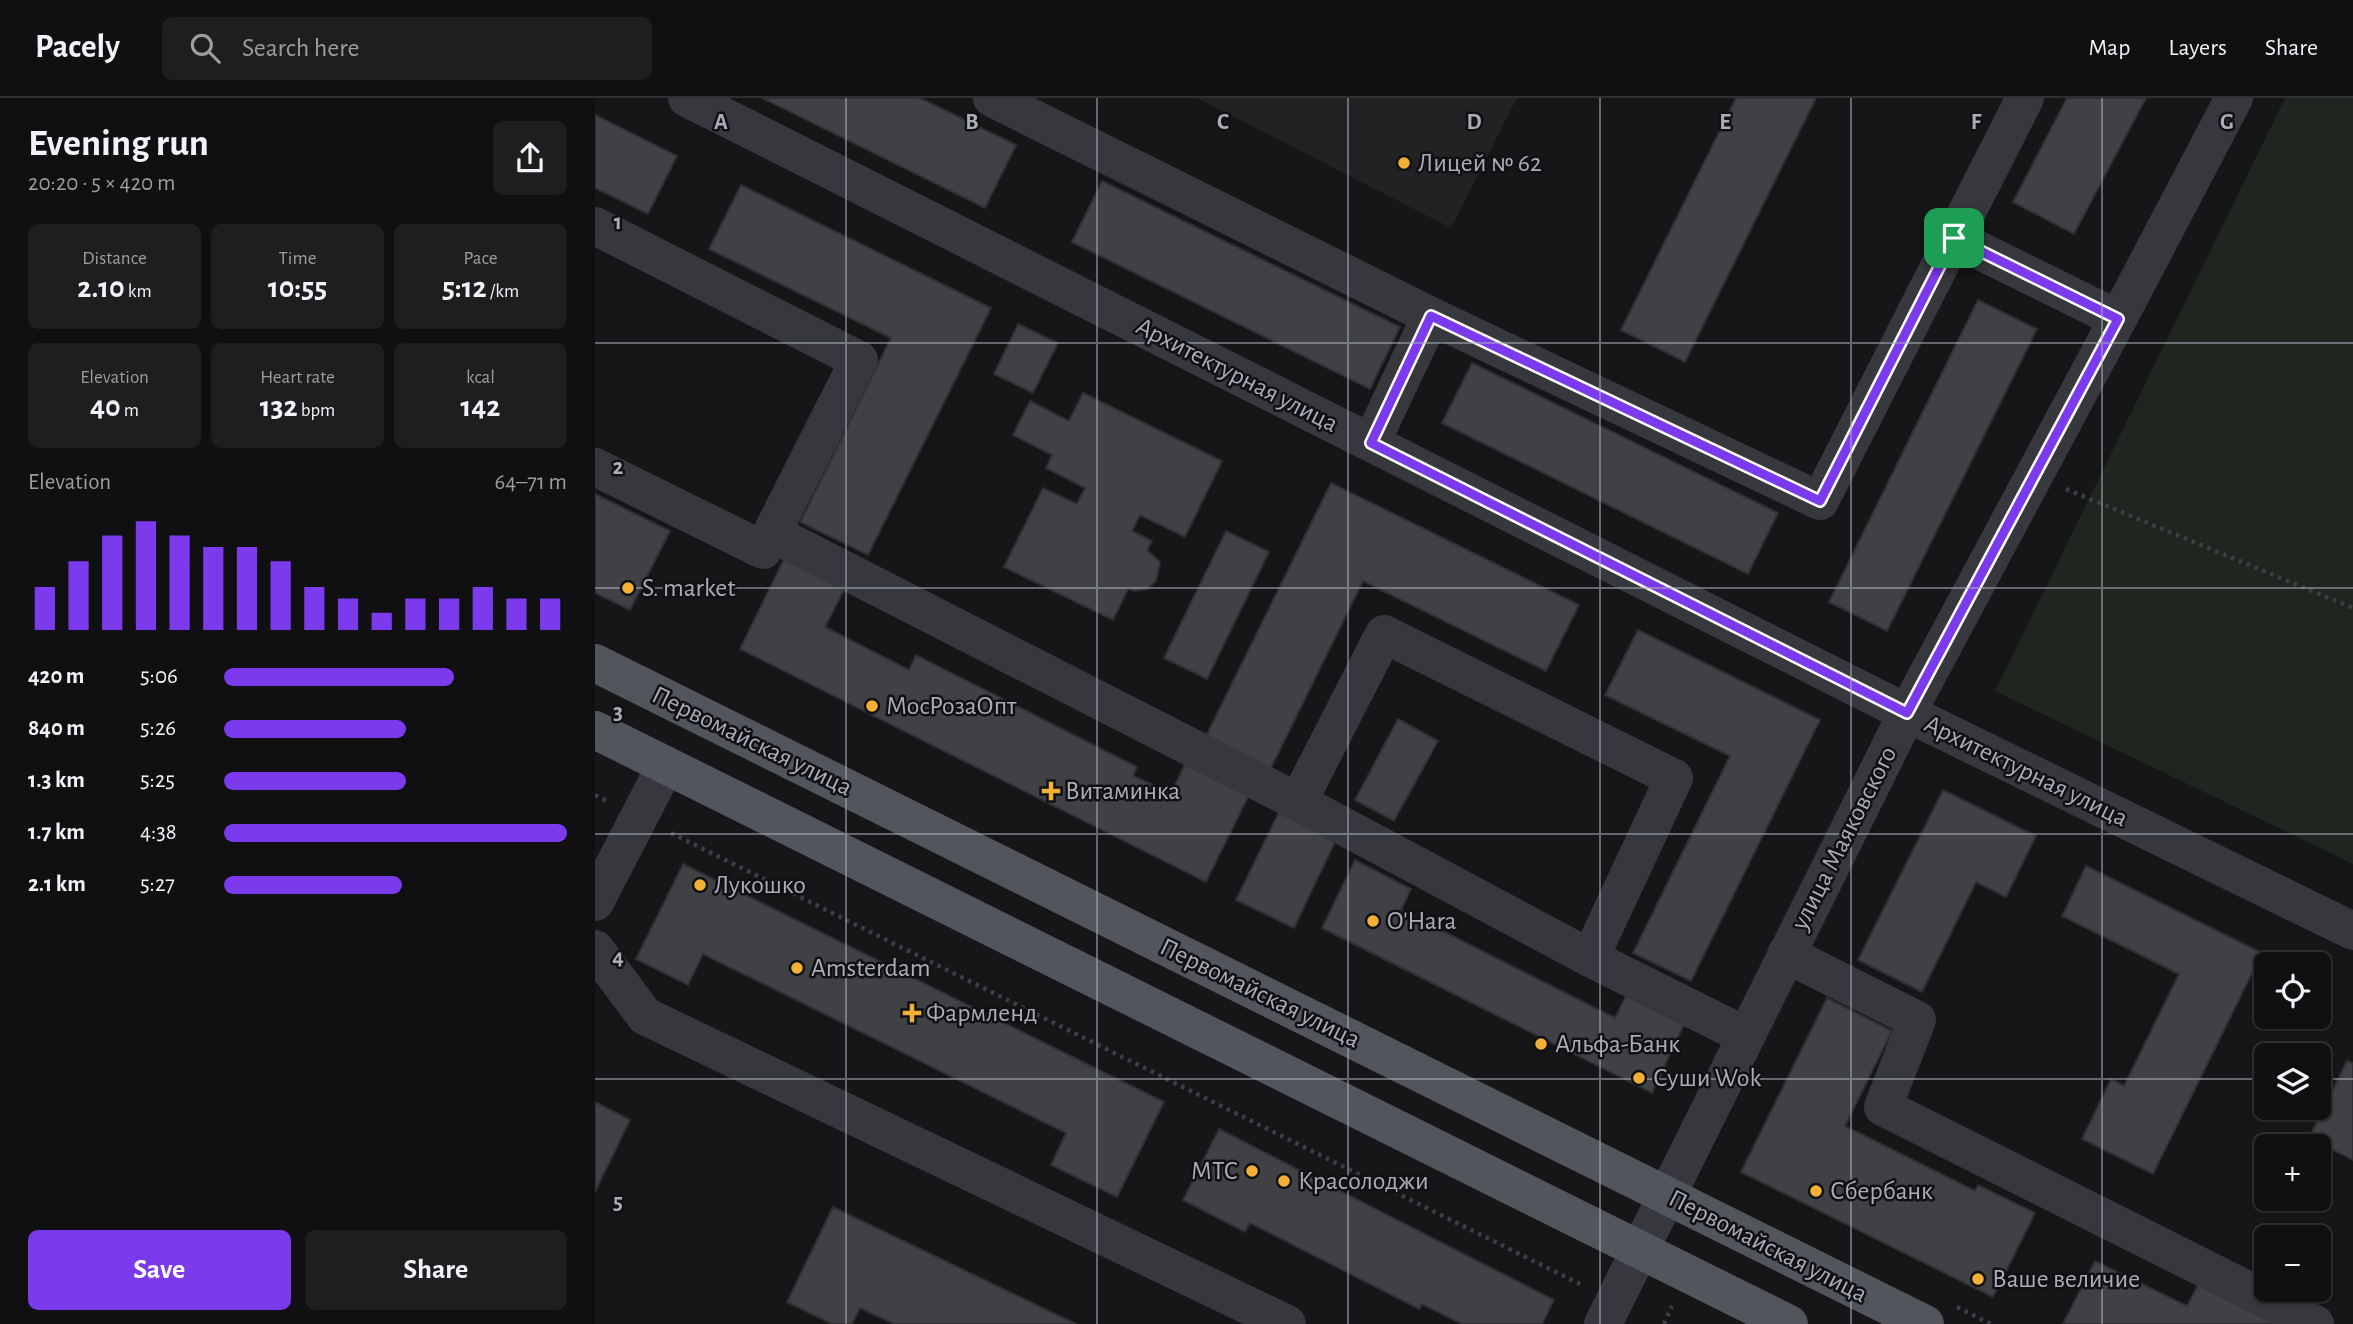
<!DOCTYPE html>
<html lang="en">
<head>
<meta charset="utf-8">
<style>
	:root { --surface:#101012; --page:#1e1e20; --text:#f1f3f6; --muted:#9c9d9f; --line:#303032; --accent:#7c3aed }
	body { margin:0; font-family:"Alegreya Sans",sans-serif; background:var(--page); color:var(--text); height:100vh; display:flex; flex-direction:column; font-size:26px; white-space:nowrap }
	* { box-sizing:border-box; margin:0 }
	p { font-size:23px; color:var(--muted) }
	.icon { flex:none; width:38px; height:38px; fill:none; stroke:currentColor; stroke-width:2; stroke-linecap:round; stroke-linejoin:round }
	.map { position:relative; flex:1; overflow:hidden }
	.sheet { display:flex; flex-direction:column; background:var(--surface); width:595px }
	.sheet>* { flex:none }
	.fabs { position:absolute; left:1659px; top:854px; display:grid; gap:14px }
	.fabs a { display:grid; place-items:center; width:77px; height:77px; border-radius:10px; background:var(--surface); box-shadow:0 2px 5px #0004,0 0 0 2px var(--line); font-size:35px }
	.pin { position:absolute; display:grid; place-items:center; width:60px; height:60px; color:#fff; margin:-30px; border-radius:14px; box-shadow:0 4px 10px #0006 }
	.round { display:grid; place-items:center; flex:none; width:74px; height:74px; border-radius:10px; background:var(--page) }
	.summary { display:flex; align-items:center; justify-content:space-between; height:119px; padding:0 28px }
	h1 { font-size:38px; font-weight:700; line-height:52px }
	.metrics { display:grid; grid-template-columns:repeat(3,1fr); gap:10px; height:119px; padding:7px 28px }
	.metrics div { display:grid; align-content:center; border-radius:10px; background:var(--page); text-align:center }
	.metrics b { font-size:30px; font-weight:700 }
	.metrics small { font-size:19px; font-weight:400 }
	.metrics p { font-size:19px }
	.chart { height:196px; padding:14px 28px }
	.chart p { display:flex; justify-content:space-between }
	.chart svg { width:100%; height:126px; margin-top:7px; stroke:var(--accent); stroke-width:6 }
	.action { display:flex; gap:14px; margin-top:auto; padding:14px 28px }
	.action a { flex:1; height:80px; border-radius:10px; background:var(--accent); color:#fff; font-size:28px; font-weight:700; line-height:80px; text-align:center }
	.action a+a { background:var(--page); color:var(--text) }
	ul { padding:0 28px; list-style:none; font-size:23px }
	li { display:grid; grid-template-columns:112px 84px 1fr; align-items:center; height:52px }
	li i { height:18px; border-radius:9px; background:var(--accent) }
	header { display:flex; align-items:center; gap:42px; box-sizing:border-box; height:98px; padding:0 35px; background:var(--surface); border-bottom:2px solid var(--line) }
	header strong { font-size:33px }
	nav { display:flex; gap:38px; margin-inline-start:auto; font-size:24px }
	.search { width:490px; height:63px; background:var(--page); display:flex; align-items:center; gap:18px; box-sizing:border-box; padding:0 24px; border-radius:10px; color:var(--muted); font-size:26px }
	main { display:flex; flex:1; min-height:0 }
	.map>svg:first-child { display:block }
</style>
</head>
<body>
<header>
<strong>Pacely</strong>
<div class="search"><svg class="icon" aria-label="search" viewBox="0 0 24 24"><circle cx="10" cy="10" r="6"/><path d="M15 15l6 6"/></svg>Search here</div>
<nav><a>Map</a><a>Layers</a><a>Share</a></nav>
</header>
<main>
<section class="sheet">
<div class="summary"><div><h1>Evening run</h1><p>20:20 · 5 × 420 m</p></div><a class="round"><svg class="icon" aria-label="share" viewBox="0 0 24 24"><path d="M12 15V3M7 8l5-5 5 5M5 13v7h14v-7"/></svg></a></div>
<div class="metrics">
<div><p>Distance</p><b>2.10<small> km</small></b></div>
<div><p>Time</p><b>10:55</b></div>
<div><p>Pace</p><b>5:12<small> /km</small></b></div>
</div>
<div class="metrics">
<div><p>Elevation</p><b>40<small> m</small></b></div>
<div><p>Heart rate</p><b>132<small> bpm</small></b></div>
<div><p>kcal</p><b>142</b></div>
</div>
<div class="chart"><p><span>Elevation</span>64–71 m</p>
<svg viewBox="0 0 160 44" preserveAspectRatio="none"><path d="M5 44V29M15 44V20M25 44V11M35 44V6M45 44V11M55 44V15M65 44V15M75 44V20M85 44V29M95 44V33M105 44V38M115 44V33M125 44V33M135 44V29M145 44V33M155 44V33"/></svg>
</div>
<ul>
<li><b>420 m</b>5:06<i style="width:67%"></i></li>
<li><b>840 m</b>5:26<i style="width:53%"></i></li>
<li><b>1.3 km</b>5:25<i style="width:53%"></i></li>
<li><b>1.7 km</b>4:38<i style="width:100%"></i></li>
<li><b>2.1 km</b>5:27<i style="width:52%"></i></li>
</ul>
<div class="action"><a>Save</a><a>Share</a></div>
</section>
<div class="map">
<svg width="1758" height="1226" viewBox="0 0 1758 1226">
	<rect width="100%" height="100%" fill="#161618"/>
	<!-- built -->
	<path fill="#222225" d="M602,0H922L856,130Z"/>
	<!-- green -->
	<path fill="#1e261f" d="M1690,0H1758V766L1400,593Z"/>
	<!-- building -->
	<path fill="#404145" stroke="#303034" stroke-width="2" d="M167,0H325L421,47L390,110Z
		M1141,0H1221L1090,264L1026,232Z
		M1472,0H1551L1479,136L1418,104Z
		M0,17L82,58L53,116L0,90Z
		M507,83L805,229L775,291L477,144Z
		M146,87L396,210L273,457L205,424L296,240L114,151Z
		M1383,202L1442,231L1292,533L1234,504Z
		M423,226L463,245L438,295L399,276Z
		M877,265L1183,415L1153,476L847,325Z
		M488,295L627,363L590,439L545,417L537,433L557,443L552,452L565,464L561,483L552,491L540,493L533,491L518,522L409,469L448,390L482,406L490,390L451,370L457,357L418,337L435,303L474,323Z
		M736,385L984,507L951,573L768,483L674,674L609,642Z
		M0,396L75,433L35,512L0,495Z
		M631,433L674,454L612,581L569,560Z
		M190,459L250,490L230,529L314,572L321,557L542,669L538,678L576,695L590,666L654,697L611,784L145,551Z
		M1043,532L1225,622L1096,883L1038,855L1135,658L1010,597Z
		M803,621L843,643L799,723L760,702Z
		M1348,692L1441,738L1411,799L1381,784L1327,894L1263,862Z
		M684,714L741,742L699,830L641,802Z
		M760,762L816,791L806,812L1020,920L1036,888L1093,918L1057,995L727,830Z
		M88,766L569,1004L522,1099L456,1067L471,1035L108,856L93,887L41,861Z
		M1491,768L1667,855L1558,1076L1487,1041L1516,981L1529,988L1584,876L1467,818Z
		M1232,900L1297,933L1250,1028L1380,1093L1383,1087L1440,1115L1398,1199L1146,1074Z
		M1752,963L1758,965V1062L1714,1040Z
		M0,1004L35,1022L0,1094Z
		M624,1031L959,1202L947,1226H867L827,1206L824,1211L655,1125L650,1134L588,1102Z
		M238,1109L481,1226H299L265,1210L257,1226H237L192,1204Z
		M1500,1163L1592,1208L1603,1187L1682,1226H1468Z"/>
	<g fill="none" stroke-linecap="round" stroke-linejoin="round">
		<!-- path -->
		<path stroke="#3d3f44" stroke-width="4.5" stroke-dasharray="3.5 5" stroke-linecap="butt" d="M1471,391L1758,510
			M0,697L12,703
			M76,735L987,1187
			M1362,1209L1396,1226
			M1069,1226L1077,1208"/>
		<!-- minor -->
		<path stroke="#37383d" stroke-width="38" d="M92,0L1312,615L1758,833
			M397,0L836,218L1225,403L1430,0
			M0,128L264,262L168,452L0,369
			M1359,140L1523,221
			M776,345L836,218
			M177,435L703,704L789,536L1079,680L995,860L1151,938
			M703,704L995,860
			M0,804L71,667
			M0,851L50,918L692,1226
			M1191,856L1322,922L1288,1009L1720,1226
			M1008,1226L1312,615L1523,221L1639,0"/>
		<!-- major -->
		<path stroke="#53555c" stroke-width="38" d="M0,565L1330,1226
			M0,632L1194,1226"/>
	</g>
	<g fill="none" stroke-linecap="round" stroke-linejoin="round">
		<!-- route casing -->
		<g stroke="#fff" stroke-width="14">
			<path id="route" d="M1359,140L1523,221L1312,615L776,345L836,218L1225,403Z"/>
		</g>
		<!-- route -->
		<use href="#route" stroke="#7c3aed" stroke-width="9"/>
	</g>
	<!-- grid -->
	<path fill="none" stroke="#a8adb8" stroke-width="2" stroke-opacity="0.55" d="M251,0V1226M502,0V1226M753,0V1226M1005,0V1226M1256,0V1226M1507,0V1226M0,245H1758M0,490H1758M0,736H1758M0,981H1671M1724,981H1758"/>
	<!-- markers -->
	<g fill="#f2b134" stroke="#111113" stroke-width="2.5">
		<circle cx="809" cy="65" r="7"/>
		<circle cx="33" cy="490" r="7"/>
		<circle cx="277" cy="608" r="7"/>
		<path d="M452.5 682.5h7v7h7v7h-7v7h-7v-7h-7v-7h7z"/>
		<circle cx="105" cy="787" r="7"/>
		<circle cx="778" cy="823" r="7"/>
		<circle cx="202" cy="870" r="7"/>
		<path d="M313.5 904.5h7v7h7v7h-7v7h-7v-7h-7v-7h7z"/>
		<circle cx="946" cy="946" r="7"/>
		<circle cx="1044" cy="980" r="7"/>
		<circle cx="657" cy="1073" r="7"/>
		<circle cx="689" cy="1083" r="7"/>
		<circle cx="1221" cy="1093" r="7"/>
		<circle cx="1383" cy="1181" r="7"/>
	</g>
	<g text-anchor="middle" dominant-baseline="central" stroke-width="5" stroke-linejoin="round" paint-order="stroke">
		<!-- poi labels -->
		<g font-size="26" fill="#a8adb8" stroke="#111113" text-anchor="start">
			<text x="823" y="65">Лицей № 62</text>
			<text x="47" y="490">S. market</text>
			<text x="291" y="608">МосРозаОпт</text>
			<text x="470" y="693">Витаминка</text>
			<text x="119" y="787">Лукошко</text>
			<text x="792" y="823">O'Hara</text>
			<text x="216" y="870">Amsterdam</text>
			<text x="331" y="915">Фармленд</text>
			<text x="960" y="946">Альфа-Банк</text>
			<text x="1058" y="980">Суши Wok</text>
			<text x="643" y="1073" text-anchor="end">МТС</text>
			<text x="703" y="1083">Красолоджи</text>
			<text x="1235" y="1093">Сбербанк</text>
			<text x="1397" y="1181">Ваше величие</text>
		</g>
		<!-- street labels -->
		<g font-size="26" fill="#a8adb8" stroke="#111113">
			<text transform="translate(642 277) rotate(27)">Архитектурная улица</text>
			<text transform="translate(157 643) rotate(26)">Первомайская улица</text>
			<text transform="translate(1431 673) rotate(26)">Архитектурная улица</text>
			<text transform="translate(1249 740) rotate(-63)">улица Маяковского</text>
			<text transform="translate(665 895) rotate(26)">Первомайская улица</text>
			<text transform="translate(1173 1148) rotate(27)">Первомайская улица</text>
		</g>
	</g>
	<g font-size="23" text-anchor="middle" font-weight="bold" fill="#a8adb8" stroke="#111113" stroke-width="5" stroke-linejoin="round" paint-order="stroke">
		<text x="126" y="31">A</text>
		<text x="377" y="31">B</text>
		<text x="628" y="31">C</text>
		<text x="879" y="31">D</text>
		<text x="1130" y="31">E</text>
		<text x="1381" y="31">F</text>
		<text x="1632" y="31">G</text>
		<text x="23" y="131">1</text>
		<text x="23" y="376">2</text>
		<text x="23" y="621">3</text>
		<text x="23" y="866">4</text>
		<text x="23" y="1111">5</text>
	</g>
</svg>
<div class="fabs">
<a><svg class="icon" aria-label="locate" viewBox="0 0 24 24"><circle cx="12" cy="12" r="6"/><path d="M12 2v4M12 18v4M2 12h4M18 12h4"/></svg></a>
<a><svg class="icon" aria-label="layers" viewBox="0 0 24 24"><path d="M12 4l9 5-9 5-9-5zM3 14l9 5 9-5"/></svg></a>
<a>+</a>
<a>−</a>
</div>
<div class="pin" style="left:1359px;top:140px;background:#1e9e55"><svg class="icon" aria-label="arrive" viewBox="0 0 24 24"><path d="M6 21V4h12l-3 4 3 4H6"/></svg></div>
</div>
</main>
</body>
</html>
